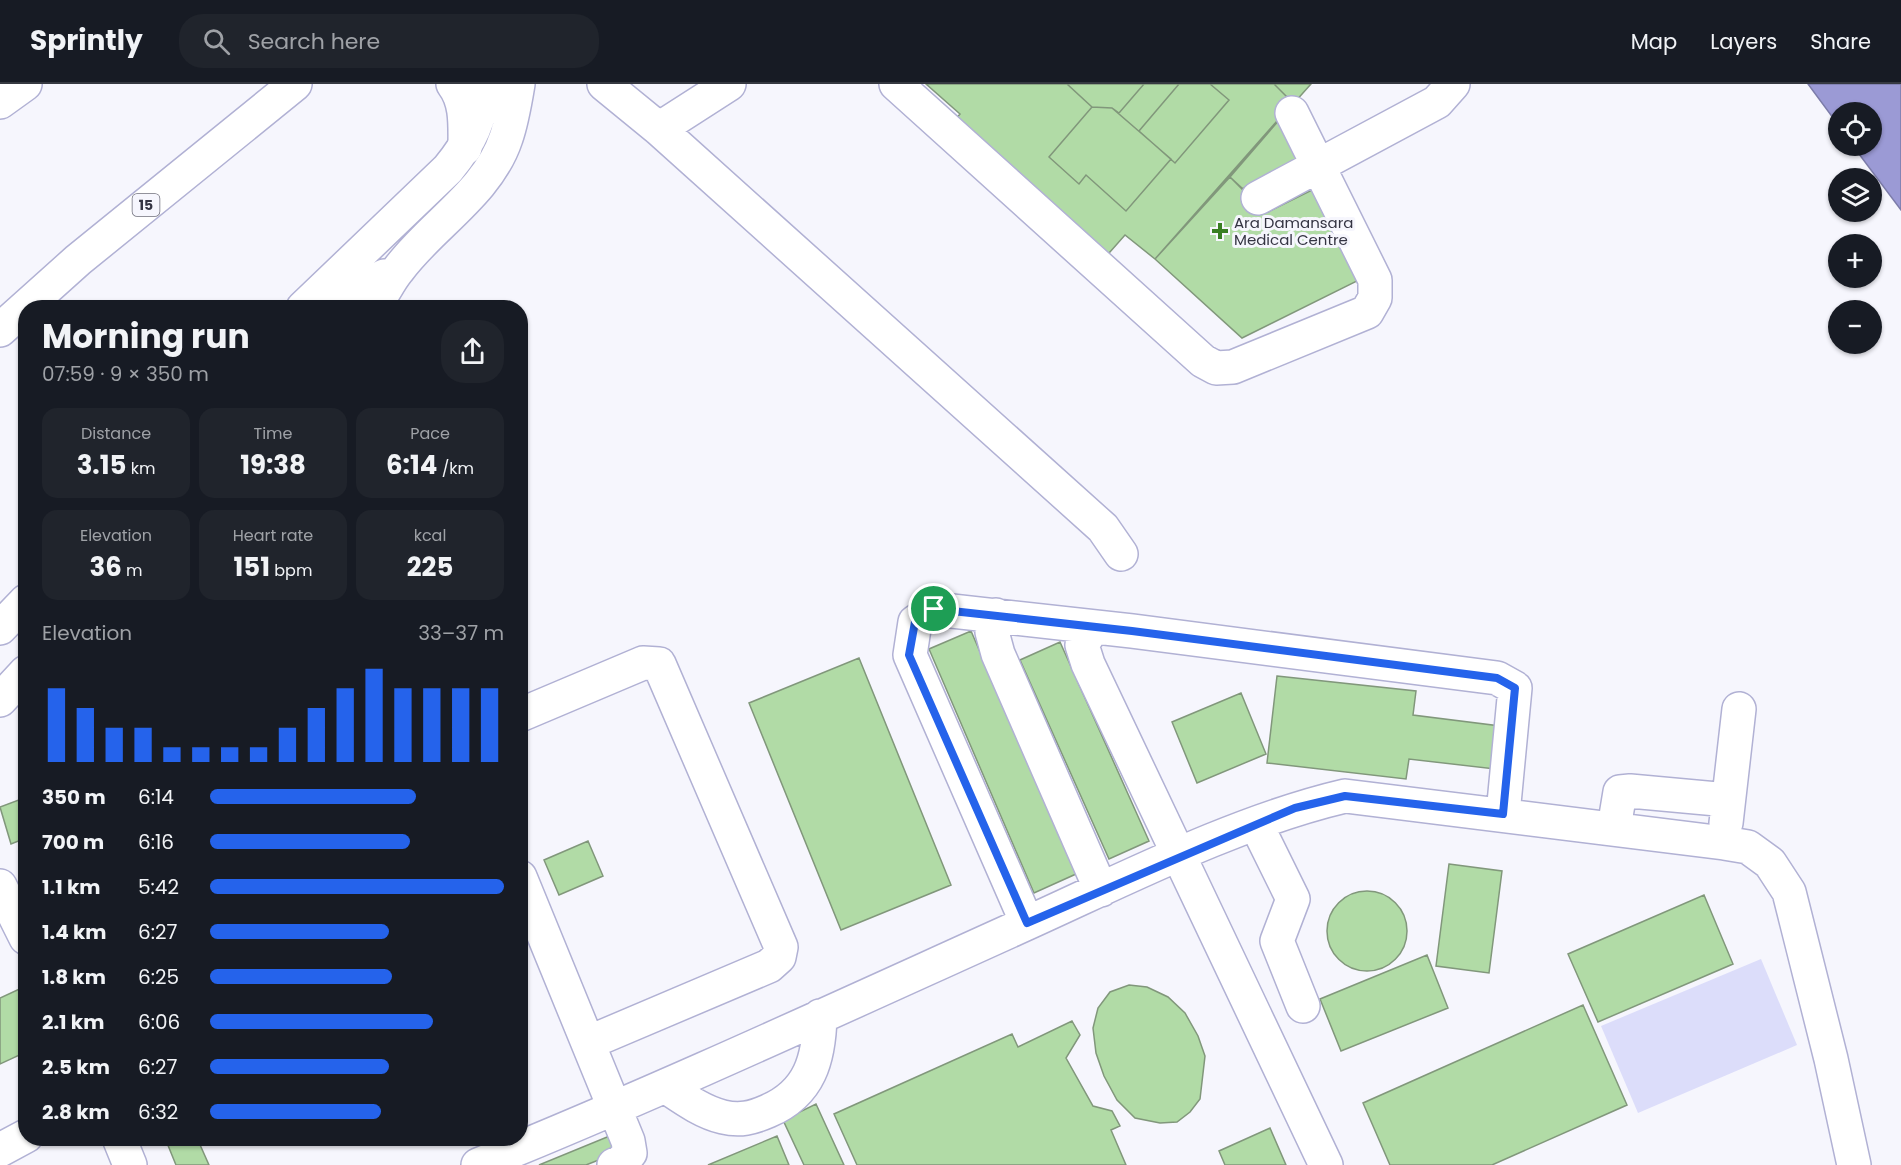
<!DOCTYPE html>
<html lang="en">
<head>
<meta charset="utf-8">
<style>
	:root { --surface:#171b24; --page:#20242c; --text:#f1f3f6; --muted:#9ea1a6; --line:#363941; --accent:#2563eb }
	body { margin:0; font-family:Poppins,sans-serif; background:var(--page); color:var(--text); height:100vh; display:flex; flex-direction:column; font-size:22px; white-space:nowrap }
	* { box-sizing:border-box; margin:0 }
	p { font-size:20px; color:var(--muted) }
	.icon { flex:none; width:33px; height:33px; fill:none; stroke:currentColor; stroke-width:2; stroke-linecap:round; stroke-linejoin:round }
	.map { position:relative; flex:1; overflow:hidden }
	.details { position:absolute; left:18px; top:216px; width:510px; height:846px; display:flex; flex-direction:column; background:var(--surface); border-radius:24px; box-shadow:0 2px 4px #0004 }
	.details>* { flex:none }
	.tools { position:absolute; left:1828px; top:18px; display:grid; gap:12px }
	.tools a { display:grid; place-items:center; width:54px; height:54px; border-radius:50%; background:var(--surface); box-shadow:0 2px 4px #0004; font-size:30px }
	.pin { position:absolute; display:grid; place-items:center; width:51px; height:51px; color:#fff; margin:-26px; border:3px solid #fff; border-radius:50%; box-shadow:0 2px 6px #0007 }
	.round { display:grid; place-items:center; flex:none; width:63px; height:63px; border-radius:24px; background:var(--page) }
	.overview { display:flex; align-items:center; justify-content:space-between; height:102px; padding:0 24px }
	h1 { font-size:33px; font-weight:700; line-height:45px }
	.figures { display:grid; grid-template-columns:repeat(3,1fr); gap:9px; height:102px; padding:6px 24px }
	.figures div { display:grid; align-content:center; border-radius:15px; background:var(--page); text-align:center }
	.figures b { font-size:26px; font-weight:700 }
	.figures small { font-size:16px; font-weight:400 }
	.figures p { font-size:16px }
	.chart { height:168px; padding:12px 24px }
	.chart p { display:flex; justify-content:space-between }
	.chart svg { width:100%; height:108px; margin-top:6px; stroke:var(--accent); stroke-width:6 }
	ul { padding:0 24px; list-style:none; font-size:20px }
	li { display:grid; grid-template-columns:96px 72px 1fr; align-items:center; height:45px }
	li i { height:15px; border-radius:8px; background:var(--accent) }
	header { display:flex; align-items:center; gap:36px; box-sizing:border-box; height:84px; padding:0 30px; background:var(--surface); border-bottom:2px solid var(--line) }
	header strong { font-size:28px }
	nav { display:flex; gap:33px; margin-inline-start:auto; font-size:21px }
	.search { width:420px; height:54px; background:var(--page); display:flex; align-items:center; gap:15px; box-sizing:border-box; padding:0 21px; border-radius:24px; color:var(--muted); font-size:22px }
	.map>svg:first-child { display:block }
</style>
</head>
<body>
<header>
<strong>Sprintly</strong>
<div class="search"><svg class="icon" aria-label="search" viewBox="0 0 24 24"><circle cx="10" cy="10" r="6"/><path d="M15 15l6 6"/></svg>Search here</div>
<nav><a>Map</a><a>Layers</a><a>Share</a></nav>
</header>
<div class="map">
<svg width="1901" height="1081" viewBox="0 0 1901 1081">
	<rect width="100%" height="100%" fill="#f6f6fd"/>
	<!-- green -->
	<path fill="#dcddfa" d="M1761,875L1797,961L1638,1029L1601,942Z"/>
	<!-- water -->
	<path fill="#9b9ad5" stroke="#7c7ca9" stroke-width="1.5" d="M1808,0H1901V126L1853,62H1872V28H1839V42Z"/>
	<!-- building -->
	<path fill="#b1dba6" stroke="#81977b" stroke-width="1.5" d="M926,0H1311L1155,175L1125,151L1102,177L950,41L960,30Z
		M926,0H1067L1092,23L1112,24L1119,29L1144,0H1274L1293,19L1155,175L1125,151L1102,177L950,41L960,30Z
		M1067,0H1144L1119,29L1112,24L1092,23Z
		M1179,0H1210L1229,16L1175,79L1139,47Z
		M1092,23L1112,24L1171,75L1126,127L1086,91L1079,100L1049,73Z
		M1286,28L1307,73L1242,105L1230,93Z
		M1230,93L1268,128L1314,105L1359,196L1242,254L1155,175Z
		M971,547L1076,790L1034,809L929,565Z
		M1060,558L1149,757L1109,775L1020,576Z
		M859,574L951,801L841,846L749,619Z
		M1277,592L1416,607L1413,631L1500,642L1495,685L1409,675L1406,695L1267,679Z
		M1241,609L1266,670L1197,699L1172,638Z
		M24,714L26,754L11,760L0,723Z
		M588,757L603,792L559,811L544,776Z
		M1449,780L1502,787L1489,889L1436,882Z
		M1327 847a40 40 0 1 1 80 0a40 40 0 1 1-80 0Z
		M1704,811L1733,880L1598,938L1568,870Z
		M1427,871L1448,924L1341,967L1320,915Z
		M1129,901L1147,903L1168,913L1185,929L1198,952L1205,972L1200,1015L1190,1028L1177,1038L1160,1039L1135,1034L1117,1016L1104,992L1096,969L1093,944L1098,924L1110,908Z
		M26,902V968L0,980V914Z
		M1583,921L1627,1021L1492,1081H1390L1363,1019Z
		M1072,937L1080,951L1066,974L1093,1022L1112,1027L1120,1042L1111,1046L1126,1081H857L834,1030L1012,950L1018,963Z
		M816,1020L844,1081H804L783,1036Z
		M1270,1044L1286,1081H1225L1219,1067Z
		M612,1051L619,1068L586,1081H539Z
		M777,1052L789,1081H708Z
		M165,1054H197L209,1081H176Z"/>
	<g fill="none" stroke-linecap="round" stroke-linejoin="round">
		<!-- minor casing -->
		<g stroke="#b1b1d4" stroke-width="36">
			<path id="minor" d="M604,0L659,45L1103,444L1121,470
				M896,0L1203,277L1216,284L1233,283L1367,228L1375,214V196L1292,29
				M659,45L729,0
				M1258,114L1437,18L1453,0
				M303,224L448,85C472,56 479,37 486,0
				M344,224L384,192
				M372,224C383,212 388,198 398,186C431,141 488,109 506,54C512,37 515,18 518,0
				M996,531L992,548L998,570L1101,806
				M1093,543L1082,561L1088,580L1326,1081
				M0,544L26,517
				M0,616L26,588
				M520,631L643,579L659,580L781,863L779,873L769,882L590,958
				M1726,739L1739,625
				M1256,740L1293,815L1277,857L1303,922
				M1614,744L1620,708L1630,707L1728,716
				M520,793L628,1057L630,1069L621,1078L614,1081
				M0,802L26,854
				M1027,839L910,571L915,538L934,525L1132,547L1497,594L1515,604L1503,730
				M665,1002C683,1014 702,1028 723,1033C740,1037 752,1034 768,1027C810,1009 819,975 820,932
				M119,1054L130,1081
				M0,1066L26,1052
				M478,1081C658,1008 835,926 1012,846C1117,799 1234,738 1345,712L1724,759L1748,763L1770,779L1789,808L1831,975L1854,1081"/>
		</g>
		<!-- major casing -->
		<g stroke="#b1b1d4" stroke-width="36">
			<path id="major" d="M453,0C467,18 465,42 465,64
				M0,18L25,0
				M0,246L78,176L295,0"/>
		</g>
		<!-- minor -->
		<use href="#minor" stroke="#fff" stroke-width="33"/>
		<!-- major -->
		<use href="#major" stroke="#fff" stroke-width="33"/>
	</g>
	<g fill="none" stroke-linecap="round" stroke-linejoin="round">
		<!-- route casing -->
		<g stroke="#fff" stroke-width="12">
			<path id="route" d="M934,525L1132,547L1497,594L1515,604L1503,730L1345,712L1295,724L1027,839L909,571L915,538Z"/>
		</g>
		<!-- route -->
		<use href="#route" stroke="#2563eb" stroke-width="8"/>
	</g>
	<!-- markers -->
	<path fill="#387e22" stroke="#f6f6fd" stroke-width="2" d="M1217 138h6v6h6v6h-6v6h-6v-6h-6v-6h6z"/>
	<g text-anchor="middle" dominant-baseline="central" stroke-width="6" stroke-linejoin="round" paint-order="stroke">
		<!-- shield labels -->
		<rect fill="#f6f6fd" stroke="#6f6f7b" stroke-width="1.5" x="132.5" y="110" width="27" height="22" rx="4.5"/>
		<g font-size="14" font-weight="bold" fill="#353543">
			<text x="146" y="121">15</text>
		</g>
		<!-- poi labels -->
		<g font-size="15" fill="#353543" stroke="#f6f6fd" text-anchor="start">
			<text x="1234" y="138">Ara Damansara<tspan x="1234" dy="17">Medical Centre</tspan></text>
		</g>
	</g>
</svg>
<div class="tools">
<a><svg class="icon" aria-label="locate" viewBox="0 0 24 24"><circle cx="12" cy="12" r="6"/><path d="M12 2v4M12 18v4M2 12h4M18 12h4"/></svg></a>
<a><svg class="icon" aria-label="layers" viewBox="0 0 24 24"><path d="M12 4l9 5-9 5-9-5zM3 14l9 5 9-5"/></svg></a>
<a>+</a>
<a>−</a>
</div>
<div class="pin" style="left:934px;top:525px;background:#1e9e55"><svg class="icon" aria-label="arrive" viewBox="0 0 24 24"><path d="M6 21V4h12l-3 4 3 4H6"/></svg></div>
<section class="details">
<div class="overview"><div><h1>Morning run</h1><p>07:59 · 9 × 350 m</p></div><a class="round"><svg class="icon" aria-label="share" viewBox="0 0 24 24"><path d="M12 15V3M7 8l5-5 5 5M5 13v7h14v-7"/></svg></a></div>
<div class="figures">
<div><p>Distance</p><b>3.15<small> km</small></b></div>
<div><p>Time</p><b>19:38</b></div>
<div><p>Pace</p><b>6:14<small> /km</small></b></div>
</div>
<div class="figures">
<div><p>Elevation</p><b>36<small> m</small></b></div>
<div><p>Heart rate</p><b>151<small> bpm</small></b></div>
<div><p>kcal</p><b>225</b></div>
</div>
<div class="chart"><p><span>Elevation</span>33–37 m</p>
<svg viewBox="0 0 160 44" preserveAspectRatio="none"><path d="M5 44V14M15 44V22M25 44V30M35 44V30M45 44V38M55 44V38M65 44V38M75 44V38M85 44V30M95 44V22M105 44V14M115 44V6M125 44V14M135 44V14M145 44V14M155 44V14"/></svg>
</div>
<ul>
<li><b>350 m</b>6:14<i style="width:70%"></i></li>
<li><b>700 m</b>6:16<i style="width:68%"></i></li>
<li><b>1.1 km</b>5:42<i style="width:100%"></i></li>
<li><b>1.4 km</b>6:27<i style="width:61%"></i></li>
<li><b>1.8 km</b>6:25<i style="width:62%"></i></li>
<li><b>2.1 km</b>6:06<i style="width:76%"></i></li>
<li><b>2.5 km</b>6:27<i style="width:61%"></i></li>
<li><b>2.8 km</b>6:32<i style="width:58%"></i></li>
</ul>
</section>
</div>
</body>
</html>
